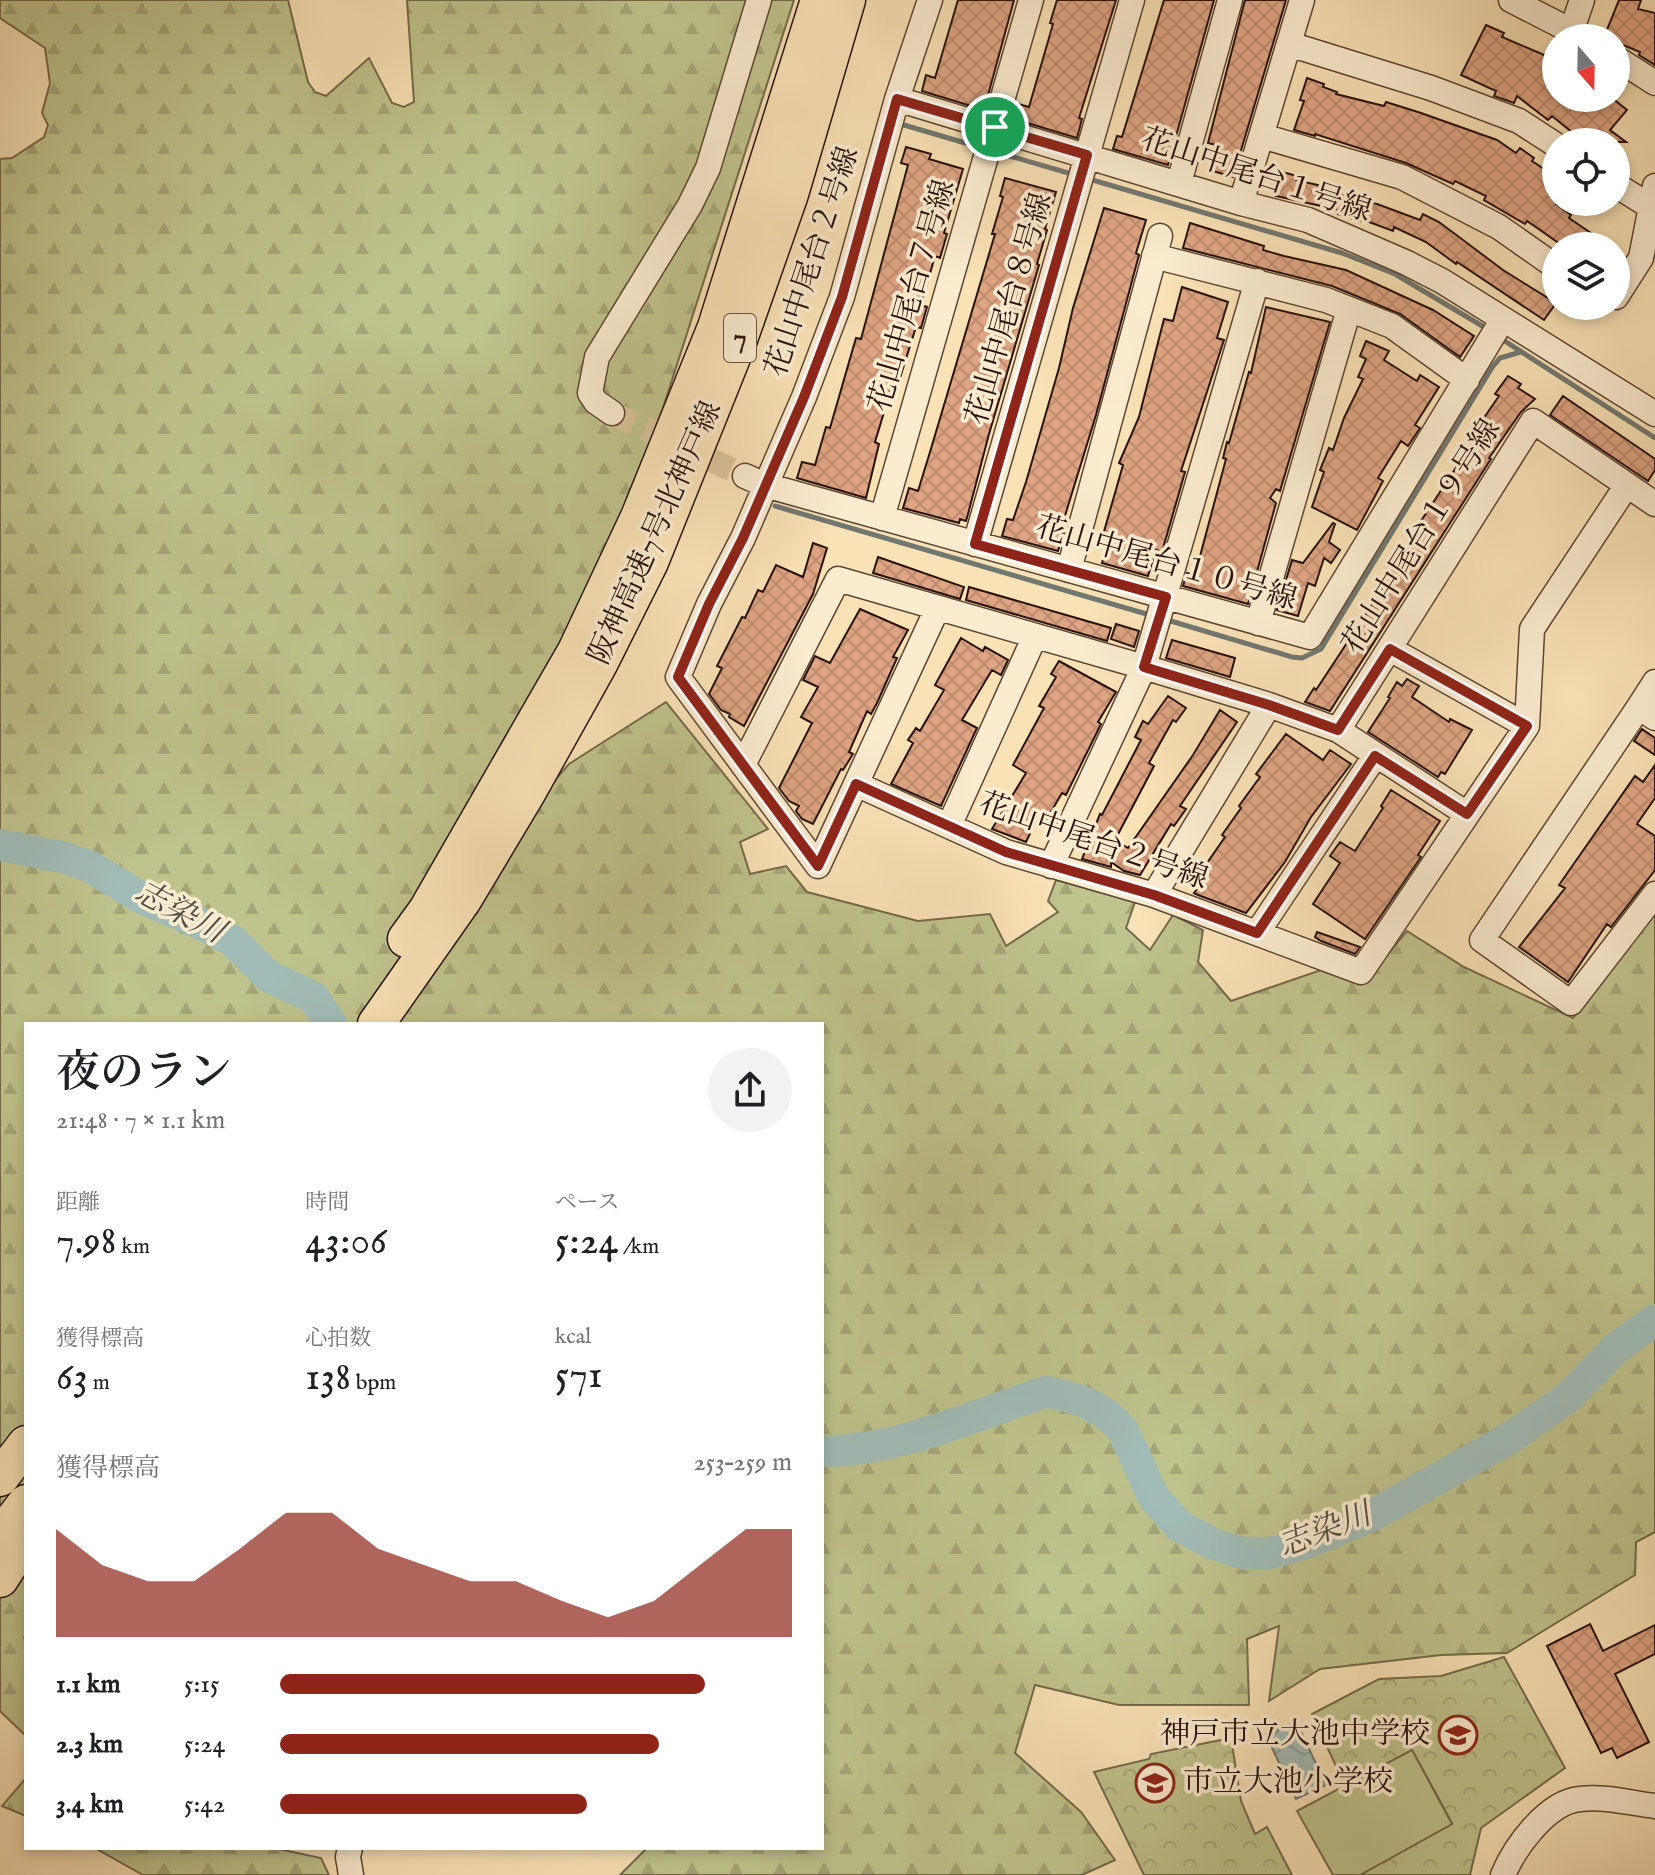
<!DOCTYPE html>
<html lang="ja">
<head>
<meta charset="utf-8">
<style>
	:root { --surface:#fff; --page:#f2f2f2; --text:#202124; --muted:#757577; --accent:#8f2418 }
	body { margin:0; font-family:"IM FELL English","Noto Serif JP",serif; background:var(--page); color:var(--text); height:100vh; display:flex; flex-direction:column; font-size:30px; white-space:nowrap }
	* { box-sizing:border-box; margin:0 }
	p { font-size:26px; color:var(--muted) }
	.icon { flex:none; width:44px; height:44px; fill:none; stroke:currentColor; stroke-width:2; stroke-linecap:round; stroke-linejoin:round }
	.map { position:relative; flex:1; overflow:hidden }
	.details { position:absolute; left:24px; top:1022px; width:800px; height:828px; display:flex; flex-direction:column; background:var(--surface); border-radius:0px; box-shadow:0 4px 12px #0003 }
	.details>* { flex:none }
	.needle { width:52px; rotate:160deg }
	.fabs { position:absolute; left:1542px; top:24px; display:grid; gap:16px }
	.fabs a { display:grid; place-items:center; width:88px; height:88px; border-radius:50%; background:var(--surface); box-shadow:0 4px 12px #0003; font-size:40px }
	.pin { position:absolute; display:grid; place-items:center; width:68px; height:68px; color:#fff; margin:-34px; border:4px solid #fff; border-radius:50%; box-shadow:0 2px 8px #0007 }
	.round { display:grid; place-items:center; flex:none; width:84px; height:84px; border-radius:42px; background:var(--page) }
	.headline { display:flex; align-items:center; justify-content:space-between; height:136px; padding:0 32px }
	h1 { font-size:44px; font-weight:600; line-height:60px }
	.stats { display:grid; grid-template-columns:repeat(3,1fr); gap:12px; height:136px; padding:8px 32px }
	.stats div { display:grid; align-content:center }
	.stats b { font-size:40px; font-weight:600 }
	.stats small { font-size:22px; font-weight:400 }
	.stats p { font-size:22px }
	.chart { height:224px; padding:16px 32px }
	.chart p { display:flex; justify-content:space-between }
	.chart svg { width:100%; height:144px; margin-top:8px; fill:var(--accent); opacity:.7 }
	ul { padding:0 32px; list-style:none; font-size:26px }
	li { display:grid; grid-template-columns:128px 96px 1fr; align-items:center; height:60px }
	li i { height:20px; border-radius:10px; background:var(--accent) }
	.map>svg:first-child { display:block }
</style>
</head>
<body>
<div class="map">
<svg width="1655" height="1875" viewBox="0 0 1655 1875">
	<defs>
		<pattern id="forest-firs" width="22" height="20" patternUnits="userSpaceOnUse" patternTransform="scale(2)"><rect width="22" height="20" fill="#bfc38d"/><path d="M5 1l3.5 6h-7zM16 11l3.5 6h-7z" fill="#a4a678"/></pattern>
		<pattern id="park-crowns" width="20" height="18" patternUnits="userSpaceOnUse" patternTransform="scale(2)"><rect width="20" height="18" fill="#bfc38d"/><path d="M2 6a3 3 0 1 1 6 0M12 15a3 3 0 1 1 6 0" fill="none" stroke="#a4a678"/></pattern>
		<pattern id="water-waves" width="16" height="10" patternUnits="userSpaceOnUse" patternTransform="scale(2)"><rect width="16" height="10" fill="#a1bcb7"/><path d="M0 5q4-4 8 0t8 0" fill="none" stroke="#8ba19c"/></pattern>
		<pattern id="building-cross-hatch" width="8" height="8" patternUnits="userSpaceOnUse" patternTransform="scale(2)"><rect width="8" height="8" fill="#dea483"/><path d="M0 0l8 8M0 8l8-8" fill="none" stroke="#be8c70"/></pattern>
	</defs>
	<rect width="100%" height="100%" fill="#f9e2b6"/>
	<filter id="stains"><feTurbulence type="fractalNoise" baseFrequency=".0025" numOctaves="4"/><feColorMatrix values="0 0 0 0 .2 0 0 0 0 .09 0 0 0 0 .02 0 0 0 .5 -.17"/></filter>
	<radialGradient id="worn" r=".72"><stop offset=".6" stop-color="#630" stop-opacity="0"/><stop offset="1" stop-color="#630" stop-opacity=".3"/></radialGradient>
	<!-- forest -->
	<path fill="url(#forest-firs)" stroke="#746a4c" stroke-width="2" d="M0,0H288L308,82L315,92L326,96L369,58L392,103L404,107L414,102L407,0H794L611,570L547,789L569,764L666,702L768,829L740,842L750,874L786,866L807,892L918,921L990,914L1006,946L1058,912L1048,901L1056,880L1135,902L1126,928L1150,950L1173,915L1203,930L1198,962L1231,1001L1324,969L1363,983L1407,931L1464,967L1573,1018L1655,908V1532L1636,1542L1635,1575L1507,1653L1441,1655L1320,1669L1269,1701L1279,1626L1247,1639L1249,1705H1119L1035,1685L1015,1753L1081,1812L1115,1860L1082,1875H620L647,1848H822V1024H26V1636L24,1637L26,1642V1736L0,1711V159L12,158L44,137L48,125L42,113L50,83L45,48L0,18Z
		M26,1778V1816L2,1806Z
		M95,1848H274L321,1858L329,1875H143Z"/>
	<!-- park -->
	<path fill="url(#park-crowns)" stroke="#746a4c" stroke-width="2" d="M1504,1657L1565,1768L1481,1828L1470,1875H1360L1452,1823L1412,1750L1345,1786L1312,1714L1379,1679L1441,1676Z
		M1231,1738L1241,1801L1255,1834L1267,1827L1292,1875H1144L1094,1772L1149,1759L1151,1754Z"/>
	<!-- garden -->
	<path fill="#bfc38d" stroke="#746a4c" stroke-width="2" d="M1412,1750L1452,1824L1360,1875H1333L1297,1811Z"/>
	<!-- water -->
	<path fill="url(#water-waves)" stroke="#717872" stroke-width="2" d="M1296,1721L1326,1785L1296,1799L1266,1735Z"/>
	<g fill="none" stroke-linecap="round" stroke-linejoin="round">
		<!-- stream -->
		<path stroke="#717872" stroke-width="5" d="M904,125L979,147
			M993,151L1075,175
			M1089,179L1342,253L1395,274L1489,330
			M1500,338L1655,438
			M775,506L1150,615
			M1164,619L1292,657L1302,658L1321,649L1493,366L1500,358L1521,352"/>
		<!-- river -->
		<path stroke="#a1bcb7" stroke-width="32" d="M0,845L66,858L89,866L140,897L206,926L233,941L268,976L314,998L331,1024
			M822,1451C892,1453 978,1414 1045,1392C1074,1396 1104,1407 1123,1431L1154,1498L1179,1526L1213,1544L1246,1554H1266L1304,1544L1371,1516L1510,1438L1567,1398L1616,1348L1655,1320"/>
	</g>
	<!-- building -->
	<path fill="url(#building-cross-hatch)" stroke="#28120a" stroke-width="2" d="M958,0H1014L984,110L922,91L926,75L935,78Z
		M1057,0H1116L1079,118L1082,119L1077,138L1014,119L1018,104L1029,107L1053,24L1050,23Z
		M1164,0H1214L1168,165L1113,149L1117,136L1122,137Z
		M1245,0H1286L1233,177L1213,171L1221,146L1208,143Z
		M1619,0H1641L1638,9L1655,13V65L1639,55L1640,52L1616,42V38L1604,37Z
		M1486,25L1504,33L1502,37L1556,60V98H1612L1627,110L1610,130L1626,142H1584L1552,116L1548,120L1517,96L1514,103L1494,96L1496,91L1461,75Z
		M1307,78L1324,84L1323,87L1337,92L1336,94L1384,106L1386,102L1421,113L1497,140L1516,153L1520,148L1534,158L1532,161L1556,177V204L1571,215L1569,218L1610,246H1563L1527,221L1525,224L1484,200L1486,196L1455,181L1453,184L1406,163L1315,134V136L1294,130L1304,101L1300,100Z
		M906,147L931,154L929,159L963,169L944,233L947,234L940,258L935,256L921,305L927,307L921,328L916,327L893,400L888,399L875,442L879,444L866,498L797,478L802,462L815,465L826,427L830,428L856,338L861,339L908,165L901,163Z
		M1282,172L1297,176L1296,180L1339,190L1338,193L1377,204L1420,220L1423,214L1439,222L1503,270L1556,303L1544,320L1457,262L1456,264L1426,242L1394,227L1393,231L1361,219L1360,221L1338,214L1339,210L1276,196Z
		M1005,178L1056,192L1045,229L1047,230L1037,264L1039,265L989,434L968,514L966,521L960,519L959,523L903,508L909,488L918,491L930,452L995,234H992L1003,197L1000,196Z
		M1104,208L1146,220L1136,253L1139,255L1096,415L1060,532L1064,533L1058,551L1002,536L1007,519L1013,520L1026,482L1059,368L1073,308Z
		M1190,223L1264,246L1263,250L1284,256L1346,270L1433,310L1474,336L1460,357L1400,314L1332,286L1183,248Z
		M1182,287L1228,302L1217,338L1224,340L1181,471L1185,472L1162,552L1156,550L1148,576L1102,563L1110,537L1103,535L1123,465L1119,463L1139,417L1164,319L1173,321Z
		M1266,307L1330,322L1280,491L1276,489L1270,498L1276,503L1248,604L1183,586L1187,573L1195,575L1226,459L1223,458L1227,442L1229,443L1249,372L1251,373Z
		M1366,341L1389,351L1384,360L1417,381L1420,375L1439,387L1415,425L1420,428L1408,446L1401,441L1378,478L1383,481L1357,530L1312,507L1324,472L1320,470L1329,448L1333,450L1344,418L1363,379L1358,377L1366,359L1360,356Z
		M1508,376L1521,384L1518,388L1535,399L1521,412L1489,458L1491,459L1330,711L1305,702L1314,688L1316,690L1366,614L1386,583L1382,580L1394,562L1397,564L1424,523L1421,521L1480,431L1477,428L1499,396L1495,394Z
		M1563,396L1655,459V470L1648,481L1550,415Z
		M1333,523L1335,524L1329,542L1340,550L1331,563L1324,558L1315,586L1308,583L1298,616L1277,610L1292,560L1303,563Z
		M813,543L827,548L813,594L744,726L729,717L730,714L721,710L709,694L722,668L717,666L742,617L745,618L758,590L763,592L776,565L803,577Z
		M878,557L964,587L960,599L873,573Z
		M969,587L1111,628L1107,641L966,600Z
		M860,609L908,630L893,657L897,658L877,703L871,714L867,711L849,752L853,754L843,770L841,769L813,824L802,819L796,811L799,806L789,801L779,788L812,723L801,717L818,687L803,680L815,656L830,663Z
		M1116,624L1139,631L1134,647L1111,639Z
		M961,638L983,651L985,647L1008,660L1001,675L992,670L962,720L977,728L941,806L891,784L913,743L908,740L916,728L920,731L944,690L935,685Z
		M1172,640L1235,658L1230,677L1166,658Z
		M1059,661L1116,692L1098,722L1101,724L1066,795L1062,793L1045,822L1038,817L1026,842L992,829L1026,773L1013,765L1044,708L1039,706L1056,677L1051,674Z
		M1407,679L1419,686L1412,697L1449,722L1450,719L1472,730L1445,774L1441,772L1438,777L1368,732L1390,698L1388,697L1397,682L1402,686Z
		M1168,696L1186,708L1176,722L1173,720L1149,763L1154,766L1115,840L1128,848L1193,755L1220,710L1237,722L1180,806L1186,809L1174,826L1171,824L1140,875L1124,871L1111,862V867L1082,859L1100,814L1102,815L1141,740L1135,737L1143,721L1148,724Z
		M1642,729L1655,738V755L1634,741Z
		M1286,734L1323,760L1330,750L1351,764L1311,817L1285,862L1246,913L1198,895L1194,893L1210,869L1205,866L1225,837L1222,835L1241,808L1239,806L1260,777L1256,774Z
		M1655,765V798L1637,824L1655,836V870L1611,927L1607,924L1568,982L1519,947L1565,888L1559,885L1635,776L1643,782Z
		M1391,790L1440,821L1418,855L1421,857L1365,939L1313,904L1340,863L1330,856L1340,842L1355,851L1383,808L1381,806Z
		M1317,932L1360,947L1355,954L1321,941L1315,937Z
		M1590,1624L1603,1651L1655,1625V1654L1615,1674L1649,1742L1617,1758L1612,1748L1601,1753L1547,1646Z"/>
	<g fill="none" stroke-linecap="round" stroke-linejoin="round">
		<!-- minor-tunnel -->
		<path stroke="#dac39c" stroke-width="24" stroke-dasharray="24 12" stroke-linecap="butt" d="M612,413L745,476"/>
		<!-- minor casing -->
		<g stroke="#5c4635" stroke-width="27">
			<path id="minor" d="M930,0L897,99L842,297L804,397L743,538L709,604L678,677L818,866L937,609
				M1511,0L1585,38
				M1572,29L1582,0
				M1289,44L1431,88L1519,121L1556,145
				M1616,58L1655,83
				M897,99L1241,203L1308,220L1407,263L1442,281L1655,414
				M1262,136L1402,177L1499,227L1556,267
				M1179,183L1230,0
				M1616,185L1651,207
				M1241,203L1302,0
				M1154,256L1326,300L1392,326L1467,380
				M1616,297L1641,258L1655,186
				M612,413L596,402L590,393L597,357L690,205L708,168L759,0
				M745,476L765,485L1310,637L1503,319
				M882,518L1031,0
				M975,544L1132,0
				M1069,570L1160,236
				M1258,623L1349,309
				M1390,649L1527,726
				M1639,707L1655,682
				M1655,718L1639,707L1482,940L1571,1003L1655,894
				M1338,730L1533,421L1655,504
				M743,765L838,579L1144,667L1269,705L1338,730L1467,814
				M856,784L1006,852L1154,895L1361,972L1527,726L1532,629L1627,485
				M949,826L1035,636
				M1051,866L1144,667L1257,281
				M1154,895L1269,705
				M1257,933L1375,756
				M350,1848L348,1857L351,1875
				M1503,1875C1515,1847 1547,1802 1580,1799C1604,1796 1631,1803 1655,1806"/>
		</g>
		<!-- highway casing -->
		<g stroke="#28120a" stroke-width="39">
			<path id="highway" d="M406,939L427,910L576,651L639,517L716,327L819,0
				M376,1024L463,900L527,793L599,664L650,562L737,345L790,194L847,0
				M0,1478L26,1444
				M0,1537L26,1503
				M0,1579L26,1539"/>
		</g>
		<!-- minor -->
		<use href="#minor" stroke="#fbecd0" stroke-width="24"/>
		<!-- highway -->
		<use href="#highway" stroke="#f9e2b6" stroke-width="36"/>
	</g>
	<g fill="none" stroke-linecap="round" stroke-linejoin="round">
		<!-- route casing -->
		<g stroke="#fff" stroke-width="16">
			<path id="route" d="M897,99L1087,155L975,544L1166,597L1144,667L1269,705L1338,730L1390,649L1527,726L1467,814L1375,756L1257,933L1154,895L1006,852L856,784L818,866L678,677L709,604L743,538L804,397L842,297Z"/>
		</g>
		<!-- route -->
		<use href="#route" stroke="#8f2418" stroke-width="10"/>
	</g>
	<!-- icons -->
	<defs>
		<g id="school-ring" transform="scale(2)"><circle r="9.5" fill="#fbecd0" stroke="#8f2418" stroke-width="1.5"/><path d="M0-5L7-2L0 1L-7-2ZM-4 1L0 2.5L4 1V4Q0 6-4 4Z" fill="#8f2418"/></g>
	</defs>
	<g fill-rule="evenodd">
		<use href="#school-ring" x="1458" y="1735"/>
		<use href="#school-ring" x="1155" y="1783"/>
	</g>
	<g text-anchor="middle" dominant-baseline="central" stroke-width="7" stroke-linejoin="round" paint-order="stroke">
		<!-- shield labels -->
		<rect fill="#fbecd0" stroke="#675345" stroke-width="2" x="724" y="314" width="32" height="48" rx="6"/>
		<g font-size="28" font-weight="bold" fill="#28120a">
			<text x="740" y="338">7</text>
		</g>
		<!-- street labels -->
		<g font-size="30" fill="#28120a" stroke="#fbecd0">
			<text transform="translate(1256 176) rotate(18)">花山中尾台１号線</text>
			<text transform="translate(813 262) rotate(-72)">花山中尾台２号線</text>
			<text transform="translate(913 296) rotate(-74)">花山中尾台７号線</text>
			<text transform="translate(1010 309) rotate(-74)">花山中尾台８号線</text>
			<text transform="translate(656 533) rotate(-66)">阪神高速7号北神戸線</text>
			<text transform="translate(1422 537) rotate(-58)">花山中尾台１９号線</text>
			<text transform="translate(1166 564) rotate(16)">花山中尾台１０号線</text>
			<text transform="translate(1093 842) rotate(19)">花山中尾台２号線</text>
		</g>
		<!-- poi labels -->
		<g font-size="30" fill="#28120a" stroke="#fbecd0" text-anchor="end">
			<text x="1430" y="1735">神戸市立大池中学校</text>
			<text x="1183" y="1783" text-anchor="start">市立大池小学校</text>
		</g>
		<!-- water labels -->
		<g font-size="32" font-style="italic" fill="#524e47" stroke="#fbecd0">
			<text transform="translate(179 913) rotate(28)">志染川</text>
			<text transform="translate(1325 1531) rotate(-21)">志染川</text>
		</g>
	</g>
	<rect width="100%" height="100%" filter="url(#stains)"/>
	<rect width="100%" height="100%" fill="url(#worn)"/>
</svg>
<div class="fabs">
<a><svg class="needle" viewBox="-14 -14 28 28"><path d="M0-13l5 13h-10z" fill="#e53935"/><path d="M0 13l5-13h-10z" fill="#757577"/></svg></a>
<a><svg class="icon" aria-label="locate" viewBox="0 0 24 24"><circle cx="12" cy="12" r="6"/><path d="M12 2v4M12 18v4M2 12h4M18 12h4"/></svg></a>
<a><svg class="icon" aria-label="layers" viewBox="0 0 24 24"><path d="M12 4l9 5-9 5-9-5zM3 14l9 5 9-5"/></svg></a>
</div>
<div class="pin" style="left:995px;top:127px;background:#1e9e55"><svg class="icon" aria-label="arrive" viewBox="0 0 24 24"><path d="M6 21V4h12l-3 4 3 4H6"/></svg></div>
<section class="details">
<div class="headline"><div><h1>夜のラン</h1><p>21:48 · 7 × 1.1 km</p></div><a class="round"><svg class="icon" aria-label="share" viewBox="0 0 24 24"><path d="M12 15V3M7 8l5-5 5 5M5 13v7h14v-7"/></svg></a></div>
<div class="stats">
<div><p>距離</p><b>7.98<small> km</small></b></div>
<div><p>時間</p><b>43:06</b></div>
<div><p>ペース</p><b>5:24<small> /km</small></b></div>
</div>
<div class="stats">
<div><p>獲得標高</p><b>63<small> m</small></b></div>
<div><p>心拍数</p><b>138<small> bpm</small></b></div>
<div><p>kcal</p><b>571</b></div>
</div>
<div class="chart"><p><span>獲得標高</span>253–259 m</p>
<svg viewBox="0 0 160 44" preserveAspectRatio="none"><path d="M0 44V11L10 22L20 27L30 27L40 17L50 6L60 6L70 17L80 22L90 27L100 27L110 33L120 38L130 33L140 22L150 11L160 11V44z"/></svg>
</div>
<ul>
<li><b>1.1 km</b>5:15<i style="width:83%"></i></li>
<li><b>2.3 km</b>5:24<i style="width:74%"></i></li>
<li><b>3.4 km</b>5:42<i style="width:60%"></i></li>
</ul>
</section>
</div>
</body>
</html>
